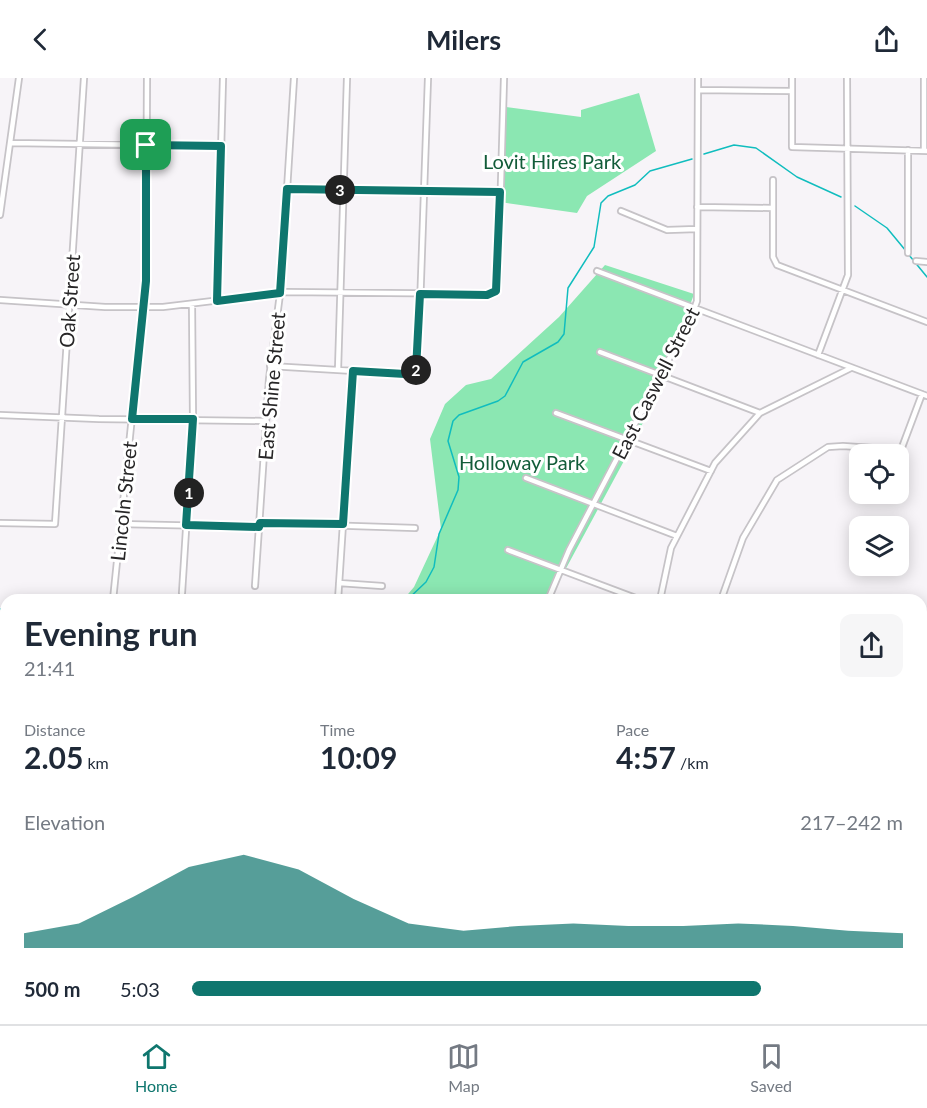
<!DOCTYPE html>
<html lang="en">
<head>
<meta charset="utf-8">
<style>
	:root { --surface:#fff; --page:#f6f6f7; --text:#1f2937; --muted:#747a83; --line:#e0e1e3; --accent:#0f766e }
	body { margin:0; font-family:Lato,sans-serif; background:var(--page); color:var(--text); height:100vh; display:flex; flex-direction:column; font-size:22px; white-space:nowrap }
	* { box-sizing:border-box; margin:0 }
	p { font-size:20px; color:var(--muted) }
	.icon { flex:none; width:33px; height:33px; fill:none; stroke:currentColor; stroke-width:2; stroke-linecap:round; stroke-linejoin:round }
	.map { position:relative; flex:1; overflow:hidden }
	.details { position:absolute; left:0px; top:516px; width:927px; height:430px; display:flex; flex-direction:column; background:var(--surface); border-radius:18px 18px 0 0; box-shadow:0 3px 15px #0003 }
	.details>* { flex:none }
	.controls { position:absolute; left:849px; top:366px; display:grid; gap:12px }
	.controls a { display:grid; place-items:center; width:60px; height:60px; border-radius:12px; background:var(--surface); box-shadow:0 3px 15px #0003; font-size:30px }
	.pin { position:absolute; display:grid; place-items:center; width:51px; height:51px; color:#fff; margin:-26px; border-radius:12px; box-shadow:0 3px 9px #0006 }
	.km { position:absolute; width:30px; height:30px; margin:-15px; border-radius:50%; background:#222; color:#fff; font-size:16px; line-height:30px; text-align:center }
	.round { display:grid; place-items:center; flex:none; width:63px; height:63px; border-radius:12px; background:var(--page) }
	.overview { display:flex; align-items:center; justify-content:space-between; height:102px; padding:0 24px }
	h1 { font-size:33px; font-weight:700; line-height:45px }
	.figures { display:grid; grid-template-columns:repeat(3,1fr); gap:9px; height:102px; padding:6px 24px }
	.figures div { display:grid; align-content:center }
	.figures b { font-size:30px; font-weight:700 }
	.figures small { font-size:16px; font-weight:400 }
	.figures p { font-size:16px }
	.chart { height:168px; padding:12px 24px }
	.chart p { display:flex; justify-content:space-between }
	.chart svg { width:100%; height:108px; margin-top:6px; fill:var(--accent); opacity:.7 }
	ul { padding:0 24px; list-style:none; font-size:20px }
	li { display:grid; grid-template-columns:96px 72px 1fr; align-items:center; height:45px }
	li i { height:15px; border-radius:8px; background:var(--accent) }
	header { display:flex; justify-content:space-between; align-items:center; height:78px; padding:0 24px; background:var(--surface); font-size:27px; font-weight:700 }
	.tab-bar { display:flex; justify-content:space-around; align-items:center; height:84px; border-top:2px solid var(--line); background:var(--surface); font-size:16px; color:var(--muted) }
	.tab-bar a { display:grid; justify-items:center; gap:3px }
	.tab-bar .active { color:var(--accent) }
	.map>svg:first-child { display:block }
</style>
</head>
<body>
<header><svg class="icon" aria-label="back" viewBox="0 0 24 24"><path d="M15 5l-7 7 7 7"/></svg>Milers<svg class="icon" aria-label="share" viewBox="0 0 24 24"><path d="M12 15V3M7 8l5-5 5 5M5 13v7h14v-7"/></svg></header>
<div class="map">
<svg width="927" height="946" viewBox="0 0 927 946">
	<rect width="100%" height="100%" fill="#f7f4f8"/>
	<!-- green -->
	<path fill="#8be7b2" d="M639,15L656,73L587,118L577,135L500,124L506,29L581,39V32Z
		M605,187L694,216L665,297L632,368L549,522H403L414,509L441,451L430,361L445,326L466,307L491,301L559,239Z"/>
	<!-- forest -->
	<path fill="#66c892" d="M0,555L6,556V940L48,941V946H0Z"/>
	<g fill="none" stroke-linecap="round" stroke-linejoin="round">
		<!-- stream -->
		<path stroke="#10bdbe" stroke-width="1.5" d="M704,76L734,67L756,70L797,99L841,119
			M855,128L887,150L906,173
			M909,177L927,199
			M407,522L426,504L434,489L439,456L458,412L459,399L448,363L453,343L459,337L498,323L505,318L523,284L558,264L564,256L568,210L594,169L601,125L608,118L635,107L650,93L692,81
			M0,531L6,530
			M270,940L272,946"/>
		<!-- street casing -->
		<g stroke="#c6c3c7" stroke-width="8">
			<path id="street" d="M792,0V69L927,73
				M698,12L792,13
				M10,65L221,68
				M908,72V175
				M924,73V0
				M773,102V179L777,187L927,244
				M287,111L500,114
				M697,129L772,130
				M621,133L667,152L697,151
				M0,137L19,0
				M916,183L927,184
				M597,193L927,318
				M0,222L105,229H163L286,214L492,216L498,208L504,0
				M217,223L223,0
				M600,274L760,335
				M818,277L848,197L847,0
				M270,288L405,296L416,292L418,286L428,0
				M338,292L347,0
				M556,335L711,393
				M0,337L99,341L266,343
				M526,400L677,458
				M0,445L55,446L84,0
				M260,445L415,450
				M120,446L259,449
				M508,472L641,522
				M339,505L382,508
				M255,508L269,301L281,208L294,0
				M182,515L193,341L192,226
				M113,522L146,203L147,0
				M338,522L353,293
				M548,522L569,472L692,237L697,223L698,0
				M660,522L671,470L715,385L760,335L851,290
				M721,522L743,460L777,402L828,369L843,368L901,372L922,316
				M921,565L927,564
				M921,928H927
				M553,946V940"/>
		</g>
		<!-- street -->
		<use href="#street" stroke="#fff" stroke-width="4.5"/>
	</g>
	<g fill="none" stroke-linecap="round" stroke-linejoin="round">
		<!-- route casing -->
		<g stroke="#fff" stroke-width="12">
			<path id="route" d="M146,67L221,68L217,223L280,215L287,111L500,114L496,213L487,217L420,216L416,292L405,296L353,293L343,446L260,445L259,449L186,447L193,341H132L146,203Z"/>
		</g>
		<!-- route -->
		<use href="#route" stroke="#0f766e" stroke-width="8"/>
	</g>
	<g text-anchor="middle" dominant-baseline="central" stroke-width="6" stroke-linejoin="round" paint-order="stroke">
		<!-- park labels -->
		<g font-size="20" fill="#125c39" stroke="#fff">
			<text x="552" y="83">Lovit Hires Park</text>
			<text x="522" y="384">Holloway Park</text>
		</g>
		<!-- street labels -->
		<g font-size="20" fill="#272627" stroke="#fff">
			<text transform="translate(69 223) rotate(-86)">Oak Street</text>
			<text transform="translate(655 305) rotate(-63)">East Caswell Street</text>
			<text transform="translate(271 308) rotate(-85)">East Shine Street</text>
			<text transform="translate(123 423) rotate(-84)">Lincoln Street</text>
		</g>
	</g>
</svg>
<div class="controls">
<a><svg class="icon" aria-label="locate" viewBox="0 0 24 24"><circle cx="12" cy="12" r="6"/><path d="M12 2v4M12 18v4M2 12h4M18 12h4"/></svg></a>
<a><svg class="icon" aria-label="layers" viewBox="0 0 24 24"><path d="M12 4l9 5-9 5-9-5zM3 14l9 5 9-5"/></svg></a>
</div>
<div class="pin" style="left:146px;top:67px;background:#1e9e55"><svg class="icon" aria-label="arrive" viewBox="0 0 24 24"><path d="M6 21V4h12l-3 4 3 4H6"/></svg></div>
<b class="km" style="left:189px;top:415px">1</b>
<b class="km" style="left:416px;top:292px">2</b>
<b class="km" style="left:340px;top:112px">3</b>
<section class="details">
<div class="overview"><div><h1>Evening run</h1><p>21:41</p></div><a class="round"><svg class="icon" aria-label="share" viewBox="0 0 24 24"><path d="M12 15V3M7 8l5-5 5 5M5 13v7h14v-7"/></svg></a></div>
<div class="figures">
<div><p>Distance</p><b>2.05<small> km</small></b></div>
<div><p>Time</p><b>10:09</b></div>
<div><p>Pace</p><b>4:57<small> /km</small></b></div>
</div>
<div class="chart"><p><span>Elevation</span>217–242 m</p>
<svg viewBox="0 0 160 44" preserveAspectRatio="none"><path d="M0 44V38L10 34L20 23L30 11L40 6L50 12L60 24L70 34L80 37L90 35L100 34L110 35L120 35L130 34L140 35L150 37L160 38V44z"/></svg>
</div>
<ul>
<li><b>500 m</b>5:03<i style="width:80%"></i></li>
</ul>
</section>
</div>
<nav class="tab-bar">
<a class="active"><svg class="icon" aria-label="home" viewBox="0 0 24 24"><path d="M3 11l9-7 9 7M6 9v11h12V9"/></svg>Home</a>
<a><svg class="icon" aria-label="map" viewBox="0 0 24 24"><path d="M3 6l6-2 6 2 6-2v14l-6 2-6-2-6 2zM9 4v14M15 6v14"/></svg>Map</a>
<a><svg class="icon" aria-label="saved" viewBox="0 0 24 24"><path d="M7 4h10v16l-5-4-5 4z"/></svg>Saved</a>
</nav>
</body>
</html>
